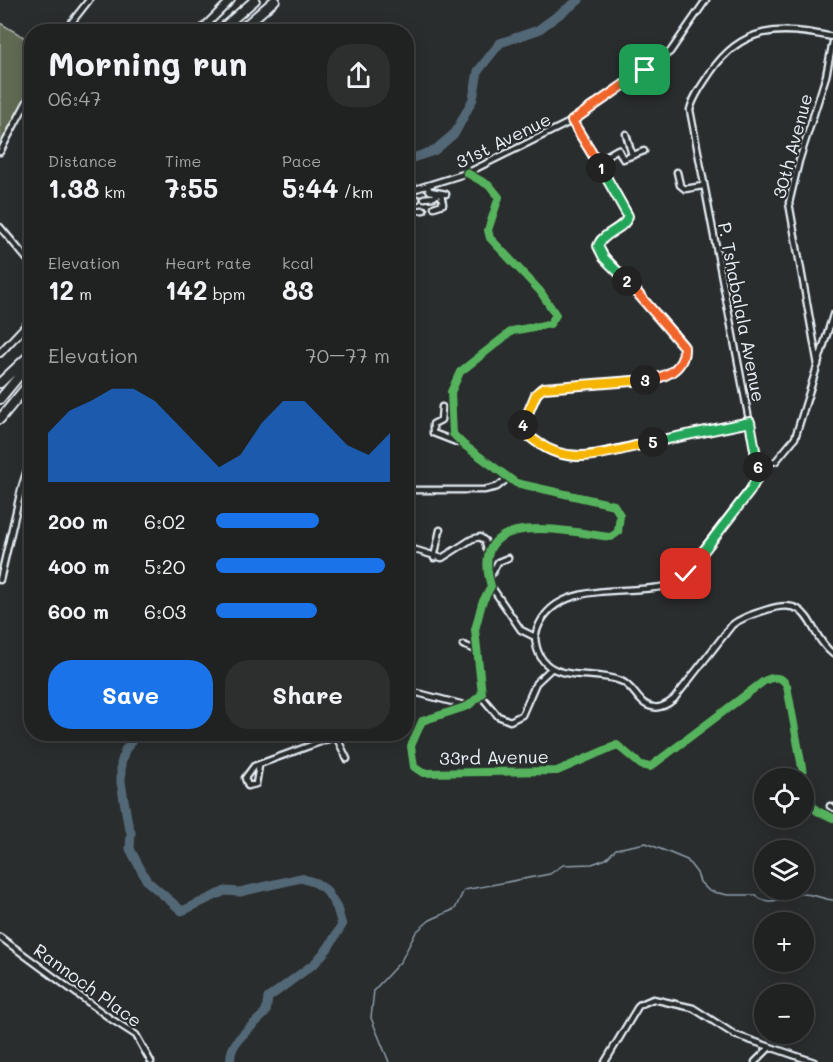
<!DOCTYPE html>
<html lang="en">
<head>
<meta charset="utf-8">
<style>
	:root { --surface:#202222; --page:#2d2f2f; --text:#f1f3f6; --muted:#a2a4a5; --line:#3d3f40; --accent:#1a73e8 }
	body { margin:0; font-family:Mali,sans-serif; background:var(--page); color:var(--text); height:100vh; display:flex; flex-direction:column; font-size:22px; white-space:nowrap }
	* { box-sizing:border-box; margin:0 }
	p { font-size:20px; color:var(--muted) }
	.icon { flex:none; width:33px; height:33px; fill:none; stroke:currentColor; stroke-width:2; stroke-linecap:round; stroke-linejoin:round }
	.map { position:relative; flex:1; overflow:hidden }
	.details { position:absolute; left:24px; top:24px; width:390px; height:717px; display:flex; flex-direction:column; background:var(--surface); border-radius:24px; box-shadow:0 3px 15px #0003,0 0 0 2px var(--line) }
	.details>* { flex:none }
	.fabs { position:absolute; left:754px; top:768px; display:grid; gap:12px }
	.fabs a { display:grid; place-items:center; width:60px; height:60px; border-radius:50%; background:var(--surface); box-shadow:0 3px 15px #0003,0 0 0 2px var(--line); font-size:30px }
	.pin { position:absolute; display:grid; place-items:center; width:51px; height:51px; color:#fff; margin:-26px; border-radius:12px; box-shadow:0 3px 9px #0006 }
	.km { position:absolute; width:30px; height:30px; margin:-15px; border-radius:50%; background:#222; color:#fff; font-size:16px; line-height:30px; text-align:center }
	.round { display:grid; place-items:center; flex:none; width:63px; height:63px; border-radius:24px; background:var(--page) }
	.headline { display:flex; align-items:center; justify-content:space-between; height:102px; padding:0 24px }
	h1 { font-size:33px; font-weight:700; line-height:45px }
	.figures { display:grid; grid-template-columns:repeat(3,1fr); gap:9px; height:102px; padding:6px 24px }
	.figures div { display:grid; align-content:center }
	.figures b { font-size:26px; font-weight:700 }
	.figures small { font-size:16px; font-weight:400 }
	.figures p { font-size:16px }
	.chart { height:168px; padding:12px 24px }
	.chart p { display:flex; justify-content:space-between }
	.chart svg { width:100%; height:108px; margin-top:6px; fill:var(--accent); opacity:.7 }
	.primary-button { display:flex; gap:12px; margin-top:auto; padding:12px 24px }
	.primary-button a { flex:1; height:69px; border-radius:24px; background:var(--accent); color:#fff; font-size:24px; font-weight:700; line-height:69px; text-align:center }
	.primary-button a+a { background:var(--page); color:var(--text) }
	ul { padding:0 24px; list-style:none; font-size:20px }
	li { display:grid; grid-template-columns:96px 72px 1fr; align-items:center; height:45px }
	li i { height:15px; border-radius:8px; background:var(--accent) }
	.map>svg:first-child { display:block }
</style>
</head>
<body>
<div class="map">
<svg width="833" height="1062" viewBox="0 0 833 1062">
	<rect width="100%" height="100%" fill="#2a2d2e"/>
	<filter id="ink" filterUnits="userSpaceOnUse"><feTurbulence type="fractalNoise" baseFrequency=".0167" numOctaves="2"/><feDisplacementMap in="SourceGraphic" scale="12" xChannelSelector="R" yChannelSelector="G"/><feConvolveMatrix kernelMatrix="1 2 1 2 8 2 1 2 1" color-interpolation-filters="sRGB"/></filter>
	<g filter="url(#ink)">
		<!-- green -->
		<path fill="#606b52" stroke="#a4aea5" stroke-width="1.5" d="M0,23L32,42L31,91L0,152Z"/>
		<g fill="none" stroke-linecap="round" stroke-linejoin="round">
			<!-- stream -->
			<path stroke="#8f9fab" stroke-width="1.5" d="M389,1062L371,1018L374,990L401,961L416,932L430,920L455,909L464,890L550,874L563,865L592,864L606,859L616,849L646,843L687,860L697,873L700,882L709,891L728,895H756C766,908 787,896 800,894C811,893 823,899 833,900"/>
			<!-- river -->
			<path stroke="#536877" stroke-width="9" d="M406,160L434,151L455,133L473,99L478,71L500,43L538,30L579,0
				M138,734L125,750L121,764V782L128,824L131,832L130,849L147,881L182,911L225,891L240,892L301,878L316,883L326,890L337,908L342,925L328,948L315,963L268,998L266,1012C255,1025 227,1042 231,1062"/>
			<!-- street casing -->
			<g stroke="#e8f1f8" stroke-width="9">
				<path id="street" d="M64,32L89,0
					M833,37C780,26 742,25 710,73C702,85 693,97 690,110L755,451L758,466L754,484L677,583C632,599 549,574 535,637C539,688 590,668 621,681C635,687 638,705 653,707C661,709 668,704 674,699L732,625C742,617 754,614 766,610C814,594 806,633 833,654
					M572,121L627,212L626,221L600,240L599,249L683,344C689,360 674,372 661,378L540,389L523,424L525,431C539,447 557,457 578,457L750,422
					M626,134L632,155
					M0,152L32,92
					M597,161L618,149L623,159L644,151
					M677,172L680,185L685,189L703,186
					M467,173L490,186L499,197L488,230L490,238L540,291L556,315L550,324L512,331L460,372L451,392L453,434L464,445L516,483L614,505L620,515L618,532L611,537C567,532 467,506 491,586L482,603L475,630L482,694L468,706L422,721L411,746L414,767L423,773L557,771L617,745L641,765L650,767L764,681C773,676 783,676 787,686L808,800L817,811L833,818
					M427,186L430,191L446,194
					M406,192L467,173L572,121L670,52L706,0
					M424,198L434,197L438,194
					M406,200L417,199
					M434,207L443,204L441,194
					M406,211L424,210
					M0,227L32,265
					M818,365L789,203L799,161L826,76L833,42
					M442,407L441,420L433,424V433L464,445
					M758,466L776,461L795,438L833,315
					M22,486L32,454
					M406,490H484L497,487L507,479
					M406,547L442,558L472,539L480,537L485,541L488,554
					M434,558L440,530
					M489,579L498,562L508,558
					M0,580L22,486L32,488
					M491,586L521,630L535,637
					M463,645L476,650
					M406,690L468,706
					M481,696L498,716L510,721L522,715L536,683L552,668
					M336,736L347,759
					M259,766L256,784L248,786L245,778L254,766L342,734
					M830,806L833,808
					M0,937L111,1019L136,1035L151,1062
					M605,1062L639,1005L653,999L693,1008L735,1035L814,1062
					M755,1062L769,1048"/>
			</g>
			<!-- secondary casing -->
			<g stroke="#e8f1f8" stroke-width="10">
				<path id="secondary" d="M199,32L231,0
					M0,353L32,319"/>
			</g>
			<!-- highway casing -->
			<g stroke="#e8f1f8" stroke-width="12">
				<path id="highway" d="M218,32L255,0
					M238,32L275,0
					M0,383L32,353
					M0,399L32,360
					M0,419L32,380"/>
			</g>
			<!-- street -->
			<use href="#street" stroke="#2a2d2e" stroke-width="4.5"/>
			<!-- secondary -->
			<use href="#secondary" stroke="#2a2d2e" stroke-width="6"/>
			<!-- highway -->
			<use href="#highway" stroke="#2a2d2e" stroke-width="8"/>
			<!-- cycleway casing -->
			<g stroke="#2a2d2e" stroke-width="11">
				<path id="cycleway" d="M467,173L490,186L499,197L488,230L490,238L540,291L556,315L550,324L512,331L460,372L451,392L453,434L464,445L516,483L614,505L620,515L618,532L611,537C567,532 467,506 491,586L482,603L475,630L482,694L468,706L422,721L411,746L414,767L423,773L557,771L617,745L641,765L650,767L764,681C773,676 783,676 787,686L808,800L817,811L833,818"/>
			</g>
			<!-- cycleway -->
			<use href="#cycleway" stroke="#56b35d" stroke-width="8"/>
		</g>
	</g>
	<g fill="none" stroke-linecap="round" stroke-linejoin="round" filter="url(#ink)">
		<!-- split-1 casing -->
		<g stroke="#fff" stroke-width="12">
			<path id="split-1" d="M601,168L572,121L645,70"/>
		</g>
		<!-- split-2 casing -->
		<g stroke="#fff" stroke-width="12">
			<path id="split-2" d="M601,168L628,216C624,230 603,232 598,246L604,258L627,281"/>
		</g>
		<!-- split-3 casing -->
		<g stroke="#fff" stroke-width="12">
			<path id="split-3" d="M627,281L684,347C685,370 664,378 645,380"/>
		</g>
		<!-- split-4 casing -->
		<g stroke="#fff" stroke-width="12">
			<path id="split-4" d="M523,425L536,394L543,388L645,380"/>
		</g>
		<!-- split-5 casing -->
		<g stroke="#fff" stroke-width="12">
			<path id="split-5" d="M523,425C524,434 530,437 537,442C573,469 613,450 653,442"/>
		</g>
		<!-- split-6 casing -->
		<g stroke="#fff" stroke-width="12">
			<path id="split-6" d="M653,442L750,422L758,467"/>
		</g>
		<!-- split-7 casing -->
		<g stroke="#fff" stroke-width="12">
			<path id="split-7" d="M686,574L750,491L756,480L758,467"/>
		</g>
		<!-- split-1 -->
		<use href="#split-1" stroke="#f0652b" stroke-width="8"/>
		<!-- split-2 -->
		<use href="#split-2" stroke="#22a559" stroke-width="8"/>
		<!-- split-3 -->
		<use href="#split-3" stroke="#f0652b" stroke-width="8"/>
		<!-- split-4 -->
		<use href="#split-4" stroke="#f5b400" stroke-width="8"/>
		<!-- split-5 -->
		<use href="#split-5" stroke="#f5b400" stroke-width="8"/>
		<!-- split-6 -->
		<use href="#split-6" stroke="#22a559" stroke-width="8"/>
		<!-- split-7 -->
		<use href="#split-7" stroke="#22a559" stroke-width="8"/>
	</g>
	<g text-anchor="middle" dominant-baseline="central" stroke-width="4.5" stroke-linejoin="round" paint-order="stroke">
		<!-- street labels -->
		<g font-size="18" fill="#e8f1f8" stroke="#2a2d2e">
			<text transform="translate(503 140) rotate(-26)">31st Avenue</text>
			<text transform="translate(792 146) rotate(-75)">30th Avenue</text>
			<text transform="translate(742 312) rotate(79)">P. Tshabalala Avenue</text>
			<text transform="translate(494 757) rotate(-1)">33rd Avenue</text>
			<text transform="translate(88 985) rotate(36)">Rannoch Place</text>
		</g>
	</g>
</svg>
<div class="fabs">
<a><svg class="icon" aria-label="locate" viewBox="0 0 24 24"><circle cx="12" cy="12" r="6"/><path d="M12 2v4M12 18v4M2 12h4M18 12h4"/></svg></a>
<a><svg class="icon" aria-label="layers" viewBox="0 0 24 24"><path d="M12 4l9 5-9 5-9-5zM3 14l9 5 9-5"/></svg></a>
<a>+</a>
<a>−</a>
</div>
<div class="pin" style="left:645px;top:70px;background:#1e9e55"><svg class="icon" aria-label="arrive" viewBox="0 0 24 24"><path d="M6 21V4h12l-3 4 3 4H6"/></svg></div>
<div class="pin" style="left:686px;top:574px;background:#d93025"><svg class="icon" aria-label="check" viewBox="0 0 24 24"><path d="M5 12l5 5 9-10"/></svg></div>
<b class="km" style="left:601px;top:168px">1</b>
<b class="km" style="left:627px;top:281px">2</b>
<b class="km" style="left:645px;top:380px">3</b>
<b class="km" style="left:523px;top:425px">4</b>
<b class="km" style="left:653px;top:442px">5</b>
<b class="km" style="left:758px;top:467px">6</b>
<section class="details">
<div class="headline"><div><h1>Morning run</h1><p>06:47</p></div><a class="round"><svg class="icon" aria-label="share" viewBox="0 0 24 24"><path d="M12 15V3M7 8l5-5 5 5M5 13v7h14v-7"/></svg></a></div>
<div class="figures">
<div><p>Distance</p><b>1.38<small> km</small></b></div>
<div><p>Time</p><b>7:55</b></div>
<div><p>Pace</p><b>5:44<small> /km</small></b></div>
</div>
<div class="figures">
<div><p>Elevation</p><b>12<small> m</small></b></div>
<div><p>Heart rate</p><b>142<small> bpm</small></b></div>
<div><p>kcal</p><b>83</b></div>
</div>
<div class="chart"><p><span>Elevation</span>70–77 m</p>
<svg viewBox="0 0 160 44" preserveAspectRatio="none"><path d="M0 44V24L10 15L20 11L30 6L40 6L50 11L60 20L70 29L80 38L90 33L100 20L110 11L120 11L130 20L140 29L150 33L160 24V44z"/></svg>
</div>
<ul>
<li><b>200 m</b>6:02<i style="width:59%"></i></li>
<li><b>400 m</b>5:20<i style="width:97%"></i></li>
<li><b>600 m</b>6:03<i style="width:58%"></i></li>
</ul>
<div class="primary-button"><a>Save</a><a>Share</a></div>
</section>
</div>
</body>
</html>
